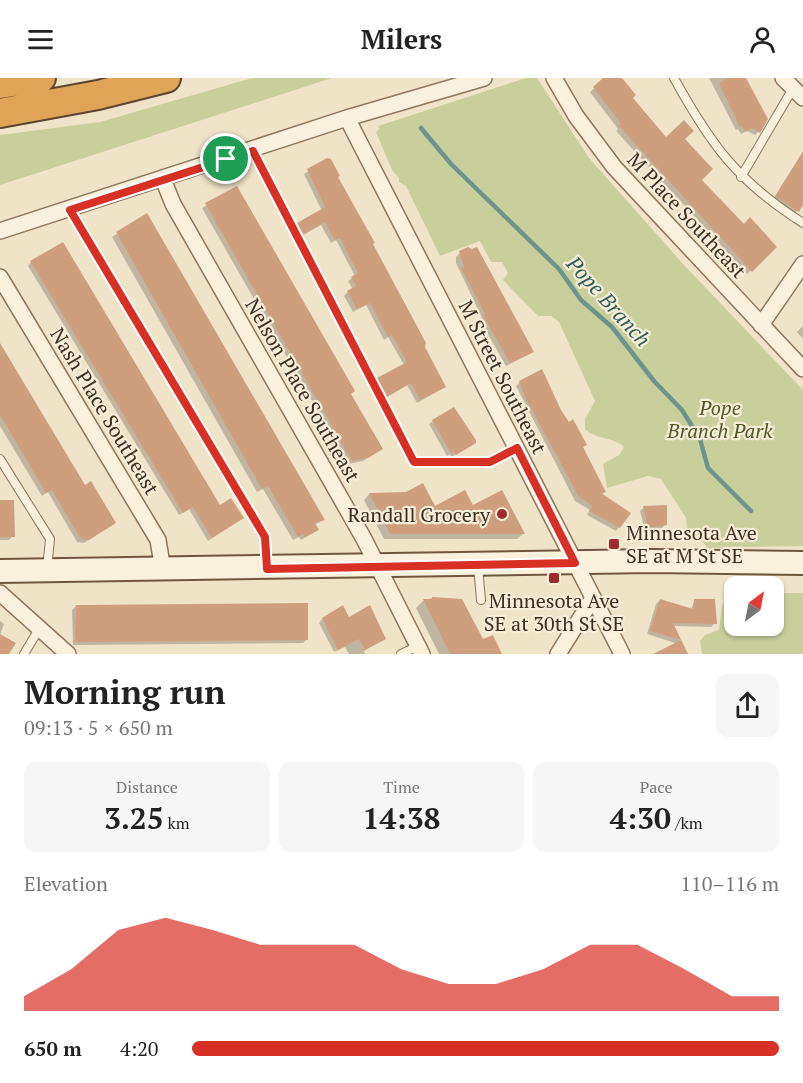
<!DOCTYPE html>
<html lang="en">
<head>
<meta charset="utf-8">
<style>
	:root { --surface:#fff; --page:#f6f6f6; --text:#222; --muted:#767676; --accent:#d93025 }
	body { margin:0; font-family:"PT Serif",serif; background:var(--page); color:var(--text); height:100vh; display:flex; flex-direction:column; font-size:22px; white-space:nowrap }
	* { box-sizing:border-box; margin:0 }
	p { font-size:20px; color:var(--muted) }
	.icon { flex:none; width:33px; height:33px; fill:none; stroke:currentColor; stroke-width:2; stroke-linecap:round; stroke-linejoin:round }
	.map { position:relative; height:576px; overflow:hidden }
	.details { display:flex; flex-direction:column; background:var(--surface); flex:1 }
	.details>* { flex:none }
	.needle { width:39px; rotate:32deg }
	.fabs { position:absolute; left:724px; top:498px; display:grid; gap:12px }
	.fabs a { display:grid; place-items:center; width:60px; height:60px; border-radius:12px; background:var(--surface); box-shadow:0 2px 4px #0004; font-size:30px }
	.pin { position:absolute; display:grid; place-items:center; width:51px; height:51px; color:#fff; margin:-26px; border:3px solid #fff; border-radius:50%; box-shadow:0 2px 6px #0007 }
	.round { display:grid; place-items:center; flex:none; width:63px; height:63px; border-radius:12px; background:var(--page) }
	.head { display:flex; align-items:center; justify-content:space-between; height:102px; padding:0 24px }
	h1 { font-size:33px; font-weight:600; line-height:45px }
	.figures { display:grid; grid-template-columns:repeat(3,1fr); gap:9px; height:102px; padding:6px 24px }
	.figures div { display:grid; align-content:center; border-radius:12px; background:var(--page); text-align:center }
	.figures b { font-size:30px; font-weight:600 }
	.figures small { font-size:16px; font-weight:400 }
	.figures p { font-size:16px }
	.chart { height:168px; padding:12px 24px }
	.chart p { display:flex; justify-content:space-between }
	.chart svg { width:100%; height:108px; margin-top:6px; fill:var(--accent); opacity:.7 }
	ul { padding:0 24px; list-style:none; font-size:20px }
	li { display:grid; grid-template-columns:96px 72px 1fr; align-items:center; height:45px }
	li i { height:15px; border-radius:8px; background:var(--accent) }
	header { display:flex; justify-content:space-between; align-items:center; height:78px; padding:0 24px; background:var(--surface); font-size:27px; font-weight:600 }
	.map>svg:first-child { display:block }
</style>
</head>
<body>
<header><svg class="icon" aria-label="menu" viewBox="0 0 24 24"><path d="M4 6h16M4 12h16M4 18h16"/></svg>Milers<svg class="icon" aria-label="person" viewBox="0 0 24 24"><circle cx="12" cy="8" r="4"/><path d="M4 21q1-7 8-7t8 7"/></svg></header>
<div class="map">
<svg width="803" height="576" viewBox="0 0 803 576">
	<rect width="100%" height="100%" fill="#f0e4c8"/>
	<!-- green -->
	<path fill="#c9cf9b" d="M252,0H332L0,107V57L100,44Z
		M526,0H537L589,80L684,187L803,312V468L707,470L700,459L688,458L686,440L661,401L648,398L607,410L603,386L619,377L624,369C612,358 596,362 585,351V341L595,323L559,244L551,238H538L503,202L508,195L502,184H491L480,163L440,178L406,108L399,104V100L392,92L376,54L379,51L378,48Z
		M732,515H735V548H774V515H803V576H702L700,563L705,557L719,552L722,527Z"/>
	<!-- shadow -->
	<path fill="#0003" d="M606,0H620L631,20L666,61H683L700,102L744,148L775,169L747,196L616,53L618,51L590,14Z
		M709,0H744L758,54L755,57L747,53L741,56L738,51L736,52Z
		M803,73V123L794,137L773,122Z
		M327,81L445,309L417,325L407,307L383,321L375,305L404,287L388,259L384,262L366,227L353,234L344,218L352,210L348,203L355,198L336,162L331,165L321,147L300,159L294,149L322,133L304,96Z
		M236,110L381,371L363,383L348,386L202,130Z
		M146,137L323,442L315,447L317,451L313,455L301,462L299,459L293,462L263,411L257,414L112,159Z
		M460,175L532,274L528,277L506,288L480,242L482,240L456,185V179Z
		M31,184L220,429L238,443L208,463L189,431L179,437L28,188Z
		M803,248V261L797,254Z
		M0,268L85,409L114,445L84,465L77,464L48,414L42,418L0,348Z
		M520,304L560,333L605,414L601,417L619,449L616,453L587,437L590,432L575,423L516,308Z
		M433,343L470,368L451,379L450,376L447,378L429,346Z
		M369,416H406L435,430L472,429L523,456L517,461H384L364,422Z
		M0,424L13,458L9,462H0Z
		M644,429L666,446L662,450L645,453L640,433Z
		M432,520L501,576H439L416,530L423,523Z
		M660,522L691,531L695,523L715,545L711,549L673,548L687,576H661L678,566L647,556L656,526Z
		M76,528L307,561L303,565L73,567L72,532Z
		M322,541H348L385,560L364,573L365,576H349L345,569L334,574L319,545Z
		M0,543L4,546L0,557Z"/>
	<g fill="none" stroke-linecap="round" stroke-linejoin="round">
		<!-- stream -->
		<path stroke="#6f938a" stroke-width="4.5" d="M421,50L451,86L559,191L581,222L612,249L654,303L682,332L700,361L708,390L751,433"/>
	</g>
	<!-- building -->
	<path fill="#cf9f7d" d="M603,0H622L636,17L633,20L666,59L684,42L694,53L685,61L713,91L702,102L744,146L750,139L777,169L752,194L619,48L621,46L593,9Z
		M728,0H746L768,41L760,55L752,50L745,54L742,48L740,49L719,5Z
		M803,74V127L799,134L775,118Z
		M327,80L331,81L340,98L338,99L375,165L373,166L426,265L425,269L446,309L420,322L411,305L387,319L377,300L407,284L392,257L388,259L370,225L357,231L347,213L356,208L351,199L358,195L340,160L335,162L325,144L303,156L297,145L325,129L307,91Z
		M237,108L355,313L351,316L383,371L368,380L352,383L205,125Z
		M147,135L325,442L315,445L319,452L305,459L303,456L298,459L268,408L262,411L116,154Z
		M63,164L220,427L231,420L244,440L212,460L193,429L183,435L30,183Z
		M468,169L472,171L477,169L534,274L510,285L483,237L485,236L461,190L464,189L459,173Z
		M0,265L85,407L91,403L116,445L89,462L81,461L52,412L46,415L0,337Z
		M542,291L561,332L569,344L573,341L587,367L583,369L606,414L601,415L631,435L620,450L589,433L593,428L579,419L525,319L519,303Z
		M454,329L476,362V365L456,377L454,374L451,375L432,342Z
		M423,405L435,428L465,412L473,427L502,412L525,456H390L369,415L406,414Z
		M0,422H14L15,459H0Z
		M667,427V447L648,450L643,428Z
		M432,519L462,521L483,561L493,557L502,576H450L423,521H432Z
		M660,521L693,531L694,521H715L717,546L673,545L688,576H653L681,562L650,553Z
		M308,525V562L76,564L75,557L76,527Z
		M343,527L349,539L370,527L386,561L365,572L359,561L338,572L322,540Z
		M0,556L16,565L9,576H0Z"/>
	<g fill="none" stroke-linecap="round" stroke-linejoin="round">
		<!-- service casing -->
		<g stroke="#8d765c" stroke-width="10">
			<path id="service" d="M674,0C711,67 737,103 803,145
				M253,73L414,384H490L517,370
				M741,99L792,12
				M70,131L265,459L267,487
				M0,381L50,461L47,491
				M478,488L481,522
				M24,576L39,551
				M401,576L418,568"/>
		</g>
		<!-- minor casing -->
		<g stroke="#8d765c" stroke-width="18">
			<path id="minor" d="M554,0L576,38L614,89L803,291
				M783,0L803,20
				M347,40L622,576
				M163,101L173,126L364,461L422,576
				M0,153L347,40L484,0
				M0,199L158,462L163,492
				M761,247L803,186
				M0,515L68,576
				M558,576L593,520"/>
		</g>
		<!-- secondary casing -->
		<g stroke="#6f573f" stroke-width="26">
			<path id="secondary" d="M0,493L651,483L803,485"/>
		</g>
		<!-- motorway casing -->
		<g stroke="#5b4430" stroke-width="32">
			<path id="motorway" d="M0,6L41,0
				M0,35L98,17L166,0"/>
		</g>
		<!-- service -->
		<use href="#service" stroke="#faf1dc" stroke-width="8"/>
		<!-- minor -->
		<use href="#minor" stroke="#faf1dc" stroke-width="15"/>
		<!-- secondary -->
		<use href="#secondary" stroke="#faf1dc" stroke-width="22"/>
		<!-- motorway -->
		<use href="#motorway" stroke="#e0a458" stroke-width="28"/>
	</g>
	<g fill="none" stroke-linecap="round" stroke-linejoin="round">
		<!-- route casing -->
		<g stroke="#fff" stroke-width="12">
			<path id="route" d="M253,73L414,384H490L517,370L575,485L267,491L265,459L70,132Z"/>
		</g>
		<!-- route -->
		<use href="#route" stroke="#d93025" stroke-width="8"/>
	</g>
	<!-- markers -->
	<g fill="#9e2a2b" stroke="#f7eed8" stroke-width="2">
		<circle cx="502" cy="436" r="6"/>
		<rect x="608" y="460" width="12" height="12" rx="3"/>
		<rect x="548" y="494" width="12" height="12" rx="3"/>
	</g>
	<g text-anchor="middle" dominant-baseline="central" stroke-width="4.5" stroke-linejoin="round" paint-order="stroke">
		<!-- street labels -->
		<g font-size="20" fill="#3d2e20" stroke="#f7eed8">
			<text transform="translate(687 137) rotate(47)">M Place Southeast</text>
			<text transform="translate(503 299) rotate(63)">M Street Southeast</text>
			<text transform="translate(303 312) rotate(60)">Nelson Place Southeast</text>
			<text transform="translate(105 333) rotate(59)">Nash Place Southeast</text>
		</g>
		<!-- park labels -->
		<g font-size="20" font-style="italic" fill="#4d5a26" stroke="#f7eed8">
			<text x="720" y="329">Pope<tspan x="720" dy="23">Branch Park</tspan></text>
		</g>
		<!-- poi labels -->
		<g font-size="20" fill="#3d2e20" stroke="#f7eed8" text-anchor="end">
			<text x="490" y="436">Randall Grocery</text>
			<text x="626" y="454" text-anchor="start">Minnesota Ave<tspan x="626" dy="23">SE at M St SE</tspan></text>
			<text x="554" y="522" text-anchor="middle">Minnesota Ave<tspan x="554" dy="23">SE at 30th St SE</tspan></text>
		</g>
		<!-- water labels -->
		<g font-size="21" font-style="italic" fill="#2f5d5a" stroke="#f7eed8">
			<text transform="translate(609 223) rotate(48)">Pope Branch</text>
		</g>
	</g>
</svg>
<div class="fabs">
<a><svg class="needle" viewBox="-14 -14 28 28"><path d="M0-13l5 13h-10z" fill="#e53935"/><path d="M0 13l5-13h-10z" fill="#767676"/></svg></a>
</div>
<div class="pin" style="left:226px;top:81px;background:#1e9e55"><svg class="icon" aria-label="arrive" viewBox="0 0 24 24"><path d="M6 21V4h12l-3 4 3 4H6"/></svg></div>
</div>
<section class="details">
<div class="head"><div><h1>Morning run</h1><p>09:13 · 5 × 650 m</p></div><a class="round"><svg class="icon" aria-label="share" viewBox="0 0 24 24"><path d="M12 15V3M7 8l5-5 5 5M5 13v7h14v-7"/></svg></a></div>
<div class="figures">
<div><p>Distance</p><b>3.25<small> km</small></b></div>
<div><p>Time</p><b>14:38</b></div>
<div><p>Pace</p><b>4:30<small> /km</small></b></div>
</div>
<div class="chart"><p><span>Elevation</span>110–116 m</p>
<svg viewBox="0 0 160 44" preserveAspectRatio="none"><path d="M0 44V38L10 27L20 11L30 6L40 11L50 17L60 17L70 17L80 27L90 33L100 33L110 27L120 17L130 17L140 27L150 38L160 38V44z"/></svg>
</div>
<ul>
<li><b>650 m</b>4:20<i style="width:100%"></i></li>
</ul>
</section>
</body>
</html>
